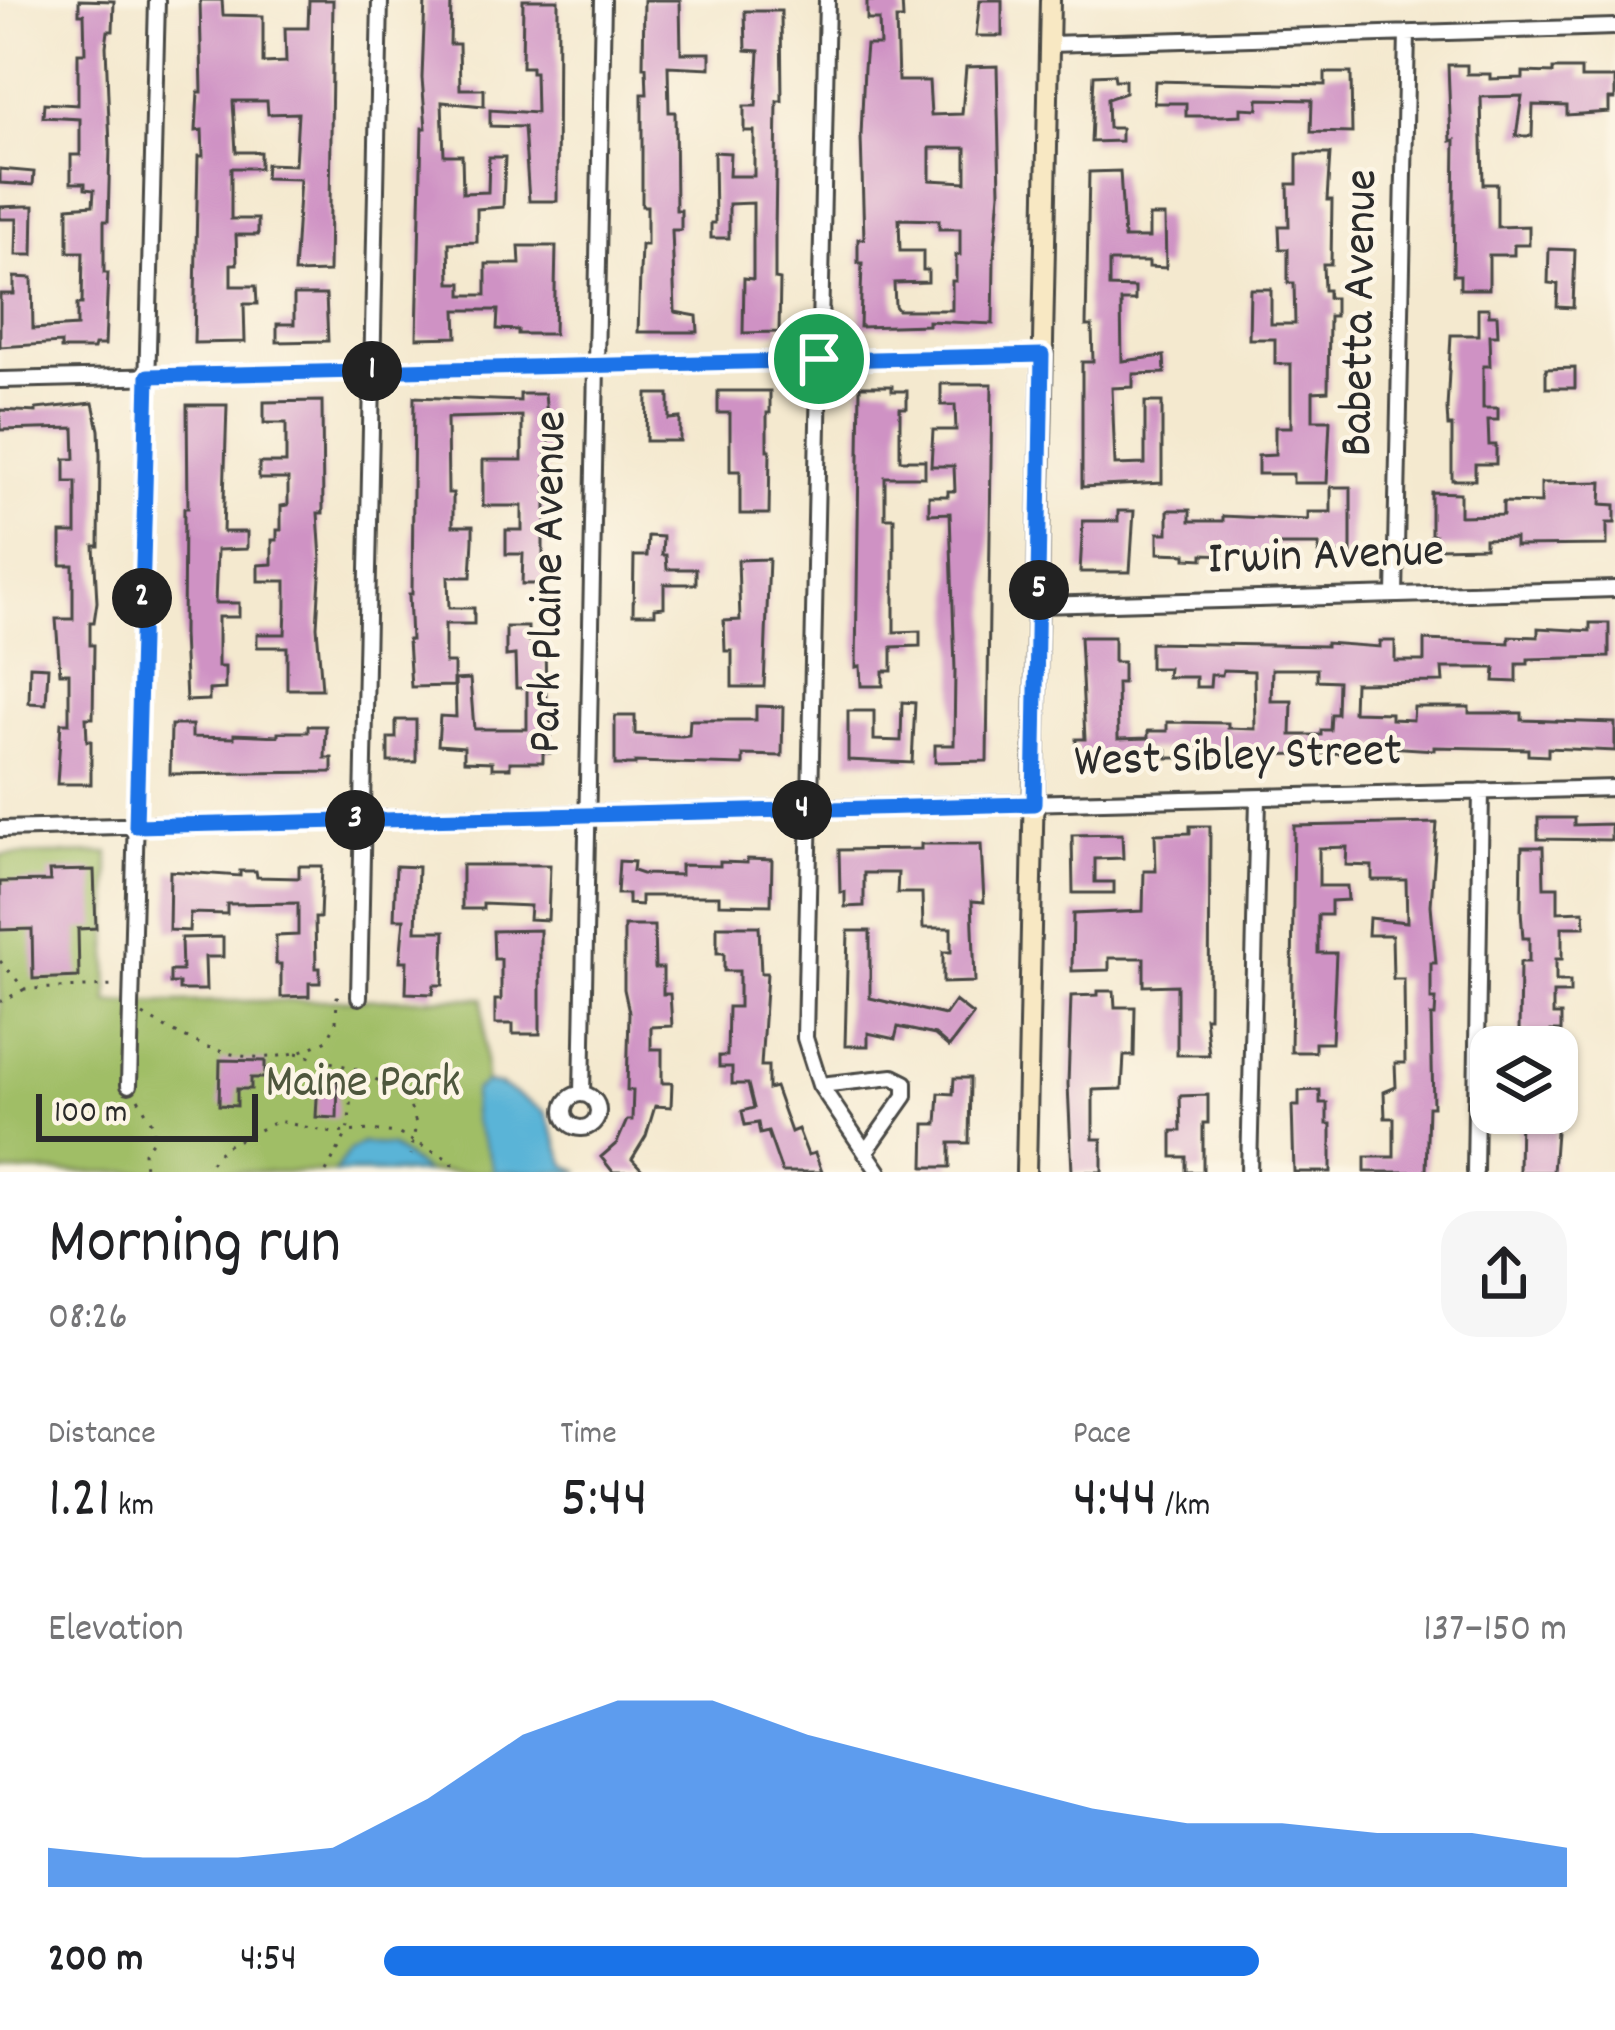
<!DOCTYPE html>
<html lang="en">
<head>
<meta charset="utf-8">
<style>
	:root { --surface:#fff; --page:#f6f6f6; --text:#202124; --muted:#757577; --accent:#1a73e8 }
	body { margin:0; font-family:Dekko,sans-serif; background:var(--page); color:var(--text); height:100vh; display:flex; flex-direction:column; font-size:45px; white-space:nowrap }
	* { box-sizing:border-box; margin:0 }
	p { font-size:39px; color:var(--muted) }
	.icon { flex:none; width:66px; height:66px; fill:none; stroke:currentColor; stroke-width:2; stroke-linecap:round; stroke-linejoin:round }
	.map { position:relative; height:1172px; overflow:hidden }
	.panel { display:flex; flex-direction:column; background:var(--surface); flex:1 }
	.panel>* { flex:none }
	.tools { position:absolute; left:1470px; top:1026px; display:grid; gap:24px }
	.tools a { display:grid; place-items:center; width:108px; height:108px; border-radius:24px; background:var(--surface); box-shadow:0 3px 9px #0004; font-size:60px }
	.scale { position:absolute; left:36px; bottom:30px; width:222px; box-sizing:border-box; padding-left:12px; border:6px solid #2b2b2b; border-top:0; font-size:33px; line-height:42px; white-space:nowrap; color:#2b2b2b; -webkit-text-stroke:9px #fcf5e5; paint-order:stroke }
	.pin { position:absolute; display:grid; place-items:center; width:102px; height:102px; color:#fff; margin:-51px; border:6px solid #fff; border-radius:50%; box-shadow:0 3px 12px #0007 }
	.km { position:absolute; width:60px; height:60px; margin:-30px; border-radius:50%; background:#222; color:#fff; font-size:33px; line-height:60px; text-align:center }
	.round { display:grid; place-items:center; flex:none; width:126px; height:126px; border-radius:36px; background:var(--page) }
	.overview { display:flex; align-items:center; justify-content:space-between; height:204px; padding:0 48px }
	h1 { font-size:66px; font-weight:600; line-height:90px }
	.metrics { display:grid; grid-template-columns:repeat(3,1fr); gap:18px; height:204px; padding:12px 48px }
	.metrics div { display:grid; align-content:center }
	.metrics b { font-size:60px; font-weight:600 }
	.metrics small { font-size:33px; font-weight:400 }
	.metrics p { font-size:33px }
	.chart { height:336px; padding:24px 48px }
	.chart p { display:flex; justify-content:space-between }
	.chart svg { width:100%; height:216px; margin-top:12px; fill:var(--accent); opacity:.7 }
	ul { padding:0 48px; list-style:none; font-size:39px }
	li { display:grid; grid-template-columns:192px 144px 1fr; align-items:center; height:90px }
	li i { height:30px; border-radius:15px; background:var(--accent) }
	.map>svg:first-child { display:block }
</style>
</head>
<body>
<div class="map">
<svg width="1615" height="1172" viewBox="0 0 1615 1172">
	<rect width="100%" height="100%" fill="#fcf5e5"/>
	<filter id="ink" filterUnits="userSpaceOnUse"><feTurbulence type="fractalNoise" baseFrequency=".00833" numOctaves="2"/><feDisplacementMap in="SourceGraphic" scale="24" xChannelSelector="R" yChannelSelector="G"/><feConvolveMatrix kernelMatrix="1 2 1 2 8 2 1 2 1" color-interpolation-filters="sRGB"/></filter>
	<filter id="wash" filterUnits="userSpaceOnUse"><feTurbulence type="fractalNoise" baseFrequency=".004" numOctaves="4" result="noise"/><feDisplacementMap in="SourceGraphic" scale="48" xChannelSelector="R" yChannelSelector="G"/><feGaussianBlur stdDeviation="2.7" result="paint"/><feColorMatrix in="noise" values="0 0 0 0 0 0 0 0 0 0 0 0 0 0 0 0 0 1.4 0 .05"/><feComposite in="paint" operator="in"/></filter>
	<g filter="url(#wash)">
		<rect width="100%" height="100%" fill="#f4e9cf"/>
		<!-- green -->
		<path fill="#a0be66" stroke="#667448" stroke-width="3" d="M109,853L108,1003L483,998L486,1083L500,1085L545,1112L566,1165L581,1172H0V855Z"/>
		<!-- water -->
		<path fill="#5ab4d7" stroke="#427081" stroke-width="3" d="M485,1083L500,1085L545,1112L566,1165L581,1172H494C488,1136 467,1132 474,1091Z
			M362,1143L391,1146L425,1172H335L349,1151Z"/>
		<g id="blocks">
			<!-- building -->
			<path fill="#cf92c4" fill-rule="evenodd" d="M79,0L114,1L113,31H108L106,46L110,147L108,221H104V273H108L105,345H95L94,349H61V343L0,347V294H14V277L32,278L33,329L77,326V304H82L83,252H68V207L93,205L94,190L85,189V183H71V155H80V119L43,117L44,103L78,105V53H85L84,14H79Z
				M200,0H222L223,15L263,16V63L286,62L285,28H308L309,0H333L329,272L294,273L300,179L265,178L266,164L295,165L298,113L268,114L267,101H233L236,152H260V168H231V219H258V235H236L237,264H231V286H256L257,304H244L245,342L194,343L198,156H203L202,130L196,131L198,92H202Z
				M425,0H451L450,44H459L460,89H484V106L442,102L444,155H462L463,193L488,192L489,157H505L503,207L477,209V242L449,243L450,283H462V295H486V264H520L519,246H556L554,334H518V330L497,329L498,310H456L457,337L417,338L422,128H426L422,78Z
				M523,0H558L557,201H529L524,127L490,126V110L536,113L535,72H531V67H522Z
				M644,0H680L681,53H710V68L668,66L669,112H675L676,210H681V230H672L675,312L697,316L698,332H638L641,245H647V206H642V94H647L646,67H643Z
				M902,0L903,19H896L898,81H929L931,115L962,114L966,67L997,66L1000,193L994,258L993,324L928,321V325L860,327L862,263H858V239H864L861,136L864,68L866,45H880L879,20H867V1ZM930,148H966V182L930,180ZM899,219L939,220V229H960V255H956V281H952V310H898L895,306L894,283L928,282V270H923V251H900Z
				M980,0H1002V36H976Z
				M745,11H781L782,101H777L775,235V279L780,280L779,332L743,333L744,278L753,279V203L729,204V238H711V223H715L714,152L730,153L729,176H754V131H744V106H756L759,51L746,50Z
				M1448,65H1467V74H1490V79L1523,78V72L1553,73V69H1581V78H1615V99H1609V112L1567,115V106L1533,105L1532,136H1516L1522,96L1481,97L1483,184H1497V227L1529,226V245H1514V255H1489V289H1460V275H1453L1455,140L1451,141Z
				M1325,73H1351L1352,133L1311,132L1312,100L1258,99V109L1241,108V115L1221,116H1186V103H1154L1155,81L1325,85Z
				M1114,74L1115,80H1125V93L1107,99L1108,128H1121V141L1091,142L1094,75Z
				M1297,154H1330L1327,200H1332L1331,264H1323L1324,290H1328V298H1335V316H1329L1328,391L1313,392V420H1330L1327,483H1293V474H1258V456L1275,455V427H1291V364H1275V339H1249L1250,289H1271V324H1295L1294,283H1288V249H1280L1279,226H1289L1288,184H1297Z
				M0,169L34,172L33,185L0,183Z
				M1120,171L1124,238H1149V216H1165L1166,268L1149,267V262H1109V287L1135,288V301H1121L1122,361L1164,356L1165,373L1133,374V387L1112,388L1115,465L1145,464V402H1162V483L1082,487V362H1093L1092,326H1086L1089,172Z
				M25,206H34L33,255H16L17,219H0V207Z
				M1549,249L1575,250L1573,308L1557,307L1558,284L1548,283Z
				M294,295H326L328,341L277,342V324H294Z
				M1478,308H1489V315H1497L1498,335H1489L1490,366H1483V408H1498V420H1488L1489,445H1496V464H1475V480H1452V426H1448L1447,409L1451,335H1478Z
				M1575,368V388H1546V369Z
				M941,384H992L987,761L935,762V745H954L955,670L950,513L929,514V496H948V491H955L954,466H931L933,430H956L955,405H941Z
				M860,386H892V391H907V408H900V460H925V477H885V518H894V632L920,631V646L892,647V671H883V686H861L860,666L856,667Z
				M718,391H770V413H767V450H770L769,514H740V471H730V413H718Z
				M520,394H545L550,450H546V534H543V558H549V584H522L523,554H506V530H522V506H483V460H522V416L447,418L448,493H453V526H473V540L471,577H448L449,608H474V624H445V663H454V686L411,687L408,640H411L409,594H412L414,397L520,401Z
				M647,394H669V419L680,418V441H646Z
				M322,401L323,513H318L321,560L317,627L322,689H287V647H257V634H285L286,607V581H258V565L272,564V540H277V530H281V506L288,505V479H259V463H286V423H264V402Z
				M93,403L99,430L100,455L99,546H94L97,602L94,622H90V645H94L93,718H86L87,741H91V784H57L61,723H69V673H60L56,619H73V565H61V533H76V482H65V459H75L74,428L0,430V410L36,412V409Z
				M187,405H227L223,532H247V549L217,550L215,603H239V617H218V667H225V689L209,690V700L186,701L183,634L184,508H188Z
				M1602,482L1601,504L1615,505V523H1607V545L1515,546V538L1485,539V547L1435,548V535H1431V492L1460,493V516L1503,515V502L1541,503V483Z
				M1331,487H1351V554H1319V545H1278V553L1258,556L1203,554V559L1186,558V554L1158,553V533H1168V510H1190V521H1223V516L1308,520V512H1331Z
				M1118,511H1134L1130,572H1080L1083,521H1118Z
				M648,536L663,537L662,555H666L667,569H696V584H664V607L655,608V614H633L634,556H647Z
				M769,559L764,687H732V651H725L724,621L740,620L738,560Z
				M1590,623H1609V657L1528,659V664H1517V682L1494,681L1495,668H1442L1443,682L1354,683L1353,712L1391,713V719L1413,720L1414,707H1469V713H1522V720L1615,723V751L1548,748V756L1528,755V749L1434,747V750L1372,746V752L1350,753L1213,756L1212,746H1190V758H1167V750H1131V762H1077L1076,739H1085L1080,637H1114V662H1123V683H1117L1118,739L1148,738V731H1167V722L1228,723V728L1255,729L1254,671L1223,670L1222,675H1211L1210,687H1196V677H1167L1168,668H1150V643L1326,646V643L1380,647V641H1395V661H1424V640L1509,643V636L1538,637V628L1590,631ZM1272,669H1317V680L1338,681L1337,714H1331L1330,730H1321V735H1291L1292,701H1271Z
				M506,627H528V641L545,640L546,701H551L550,753H543V762H510V768H492V762L464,761V747L438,745L440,716L456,717L455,680L470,679L474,729H527V688H516L515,655L506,656Z
				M30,666L48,667L46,704L29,703Z
				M902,702L915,703L912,763L848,760V711H874V740L901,741Z
				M756,706L783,707L782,756L743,755V765L635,762V765H615V716H635V734L682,736L689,735L690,720H756Z
				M396,720H416V762H388V738H396Z
				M171,725H192V737L234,738V734L278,736V732H308V726H326L325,758H332V772L170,774Z
				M1538,818H1574V825L1611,824V840L1538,839Z
				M1437,823L1431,905L1436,963H1431V999H1436L1435,1016H1431L1433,1107H1428L1426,1172H1365V1157H1394V1118H1385L1384,1092L1396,1087L1395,1063H1405L1404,979H1393L1392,935H1368L1369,918L1407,922L1406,880H1372V866L1346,865L1347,847L1319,848V886H1347L1348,900L1331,901V915H1318V953H1336L1332,1043H1315V1052H1291L1294,826Z
				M1190,826H1210L1209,1017H1205L1209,1055H1177V985L1144,986V958H1109V970L1072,971L1073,914L1143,911L1144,871H1156L1155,834L1190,833Z
				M1122,834L1123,858L1095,859V882H1114V893H1073L1072,835Z
				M921,844H981L984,902L972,901L975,982L943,983V952H951V928H923L922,893H897L898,873H864V906L845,907V892H840L839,850L921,849Z
				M1522,847H1543L1544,887H1558V912L1584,911L1585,927H1562V959H1556V981H1570V993H1553V1015H1561V1031H1551V1045H1527V1032H1519L1520,962H1529V938H1523L1521,910Z
				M747,859L772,860L771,905L719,904V896H641V905L628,904V894H617L619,861L634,862L633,871L642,874L681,875V865L720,866V862L747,863Z
				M462,865H550L548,920L529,919L530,906L483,904V909H462Z
				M299,866H322L320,918H315L316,968H320V983H309V996L281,997V964H276V936L298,935V903L227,904V914L190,913L189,931L169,930L170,871L240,876V871H256L257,877L299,878Z
				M396,866L418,867L416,931H445L443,985H434L433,994L406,993L407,961H400L404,919H394Z
				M94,870L96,928L78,929L79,977L33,979L32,929L0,930V882L50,881L49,871Z
				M624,926H654L655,968H663V994H670L672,1026L651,1027V1049H662V1083H672L671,1107L655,1106L646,1136L632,1159L644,1172H613L601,1157L617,1143L627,1120H632L633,1090H627L629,1012L624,989Z
				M717,926H759L761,973H767L761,1066H768V1089L775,1087L791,1132L798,1129L808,1155L815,1153L822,1172H782L768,1132L760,1134L758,1123L745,1125L742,1111L754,1108L748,1084H732V1067H719V1056H727L728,1007H739V971H724V953H717Z
				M540,930V1034H513V1024H495V1000H501V959H494L493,931Z
				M848,931H870V998L945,1015L955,1001L973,1015L949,1047L935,1035L898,1027L895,1039L868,1033V1046H845Z
				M223,937V957H205L206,990H179V983H170V971H182L181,938Z
				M1098,991H1114L1115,1007H1135L1134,1056H1124L1122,1089L1093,1090V1139H1102V1172H1072L1068,1084L1071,996L1098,995Z
				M220,1060L265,1061V1078H251V1089H237V1106L219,1105Z
				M954,1078H970L969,1143H950V1167H924L925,1124H937L939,1093L953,1094Z
				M318,1080L338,1081L337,1118L316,1117Z
				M1320,1090V1103H1327V1124H1331V1172H1294L1292,1106H1299V1091Z
				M1208,1095V1123H1203V1172H1186V1157H1172V1131H1181L1180,1096Z
				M1520,1113H1552V1118H1557L1553,1172H1519Z"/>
		</g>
	</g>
	<g filter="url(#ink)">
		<use href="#blocks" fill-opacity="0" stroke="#494844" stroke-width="3"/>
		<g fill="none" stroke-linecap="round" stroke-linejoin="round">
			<!-- minor casing -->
			<g stroke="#494844" stroke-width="20">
				<path id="minor" d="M827,0L805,1038L820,1085L879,1172
					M1049,44L1615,27
					M0,380L1043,355
					M1395,595L1407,33
					M1039,605L1615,589
					M0,829L1615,788
					M359,997L380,0
					M129,1085L157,0
					M820,1085L893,1077L905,1083V1096L867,1150
					M582,1094L603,0
					M564 1111a17 17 0 1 1 34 0a17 17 0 1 1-34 0Z
					M1249,1172L1258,799
					M1475,1172L1481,791"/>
			</g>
			<!-- secondary casing -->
			<g stroke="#494844" stroke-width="24">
				<path id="secondary" d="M1026,1172L1050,0"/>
			</g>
			<!-- path -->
			<path stroke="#494844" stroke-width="3" stroke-dasharray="3 9" stroke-linecap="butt" d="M0,961L25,989L117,986
				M0,1002L25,989
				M143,1015C204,1050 259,1076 327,1040L336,1023L337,997H343
				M296,1053L356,1069L406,1095L416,1123L411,1155
				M138,1099L154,1126V1139L144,1152L145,1172
				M203,1172L224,1147L278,1121L333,1133L370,1130L397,1133L450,1160L458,1172
				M326,1172L347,1133L356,1071"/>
			<!-- minor -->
			<use href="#minor" stroke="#fff" stroke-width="14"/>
			<!-- secondary -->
			<use href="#secondary" stroke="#f8e8c3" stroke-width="18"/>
		</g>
	</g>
	<g fill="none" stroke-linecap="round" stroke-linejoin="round" filter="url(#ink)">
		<!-- route casing -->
		<g stroke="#fff" stroke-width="24">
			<path id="route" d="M1042,355L1034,804L136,826L148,376Z"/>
		</g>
		<!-- route -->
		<use href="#route" stroke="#1a73e8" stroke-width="15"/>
	</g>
	<g text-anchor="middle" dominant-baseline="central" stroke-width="9" stroke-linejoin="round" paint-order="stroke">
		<!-- street labels -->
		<g font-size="48" fill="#2b2b2b" stroke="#fcf5e5">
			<text transform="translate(1362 313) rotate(-89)">Babetta Avenue</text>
			<text transform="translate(1326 558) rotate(-2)">Irwin Avenue</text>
			<text transform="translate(551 582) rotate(-89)">Park Plaine Avenue</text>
			<text transform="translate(1238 759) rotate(-2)">West Sibley Street</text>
		</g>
		<!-- park labels -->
		<g font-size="48" fill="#4e573d" stroke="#fcf5e5">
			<text x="363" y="1085">Maine Park</text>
		</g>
	</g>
</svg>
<div class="tools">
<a><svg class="icon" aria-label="layers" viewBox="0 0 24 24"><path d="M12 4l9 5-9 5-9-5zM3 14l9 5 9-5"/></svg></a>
</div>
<div class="scale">100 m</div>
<div class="pin" style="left:819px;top:359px;background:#1e9e55"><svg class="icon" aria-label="arrive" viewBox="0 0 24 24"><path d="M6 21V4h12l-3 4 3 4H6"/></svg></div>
<b class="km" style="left:372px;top:371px">1</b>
<b class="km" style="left:142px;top:598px">2</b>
<b class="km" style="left:355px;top:820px">3</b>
<b class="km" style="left:802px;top:810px">4</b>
<b class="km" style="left:1039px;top:590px">5</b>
</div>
<section class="panel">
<div class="overview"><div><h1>Morning run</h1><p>08:26</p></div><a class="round"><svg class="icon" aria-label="share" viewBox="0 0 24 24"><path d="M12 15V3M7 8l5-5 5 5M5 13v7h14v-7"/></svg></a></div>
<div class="metrics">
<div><p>Distance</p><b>1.21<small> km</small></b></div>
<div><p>Time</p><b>5:44</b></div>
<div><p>Pace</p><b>4:44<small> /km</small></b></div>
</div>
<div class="chart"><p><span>Elevation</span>137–150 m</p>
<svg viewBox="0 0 160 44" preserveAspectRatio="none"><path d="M0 44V36L10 38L20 38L30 36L40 26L50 13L60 6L70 6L80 13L90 18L100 23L110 28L120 31L130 31L140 33L150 33L160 36V44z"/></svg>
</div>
<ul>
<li><b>200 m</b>4:54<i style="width:74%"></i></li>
</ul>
</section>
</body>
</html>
